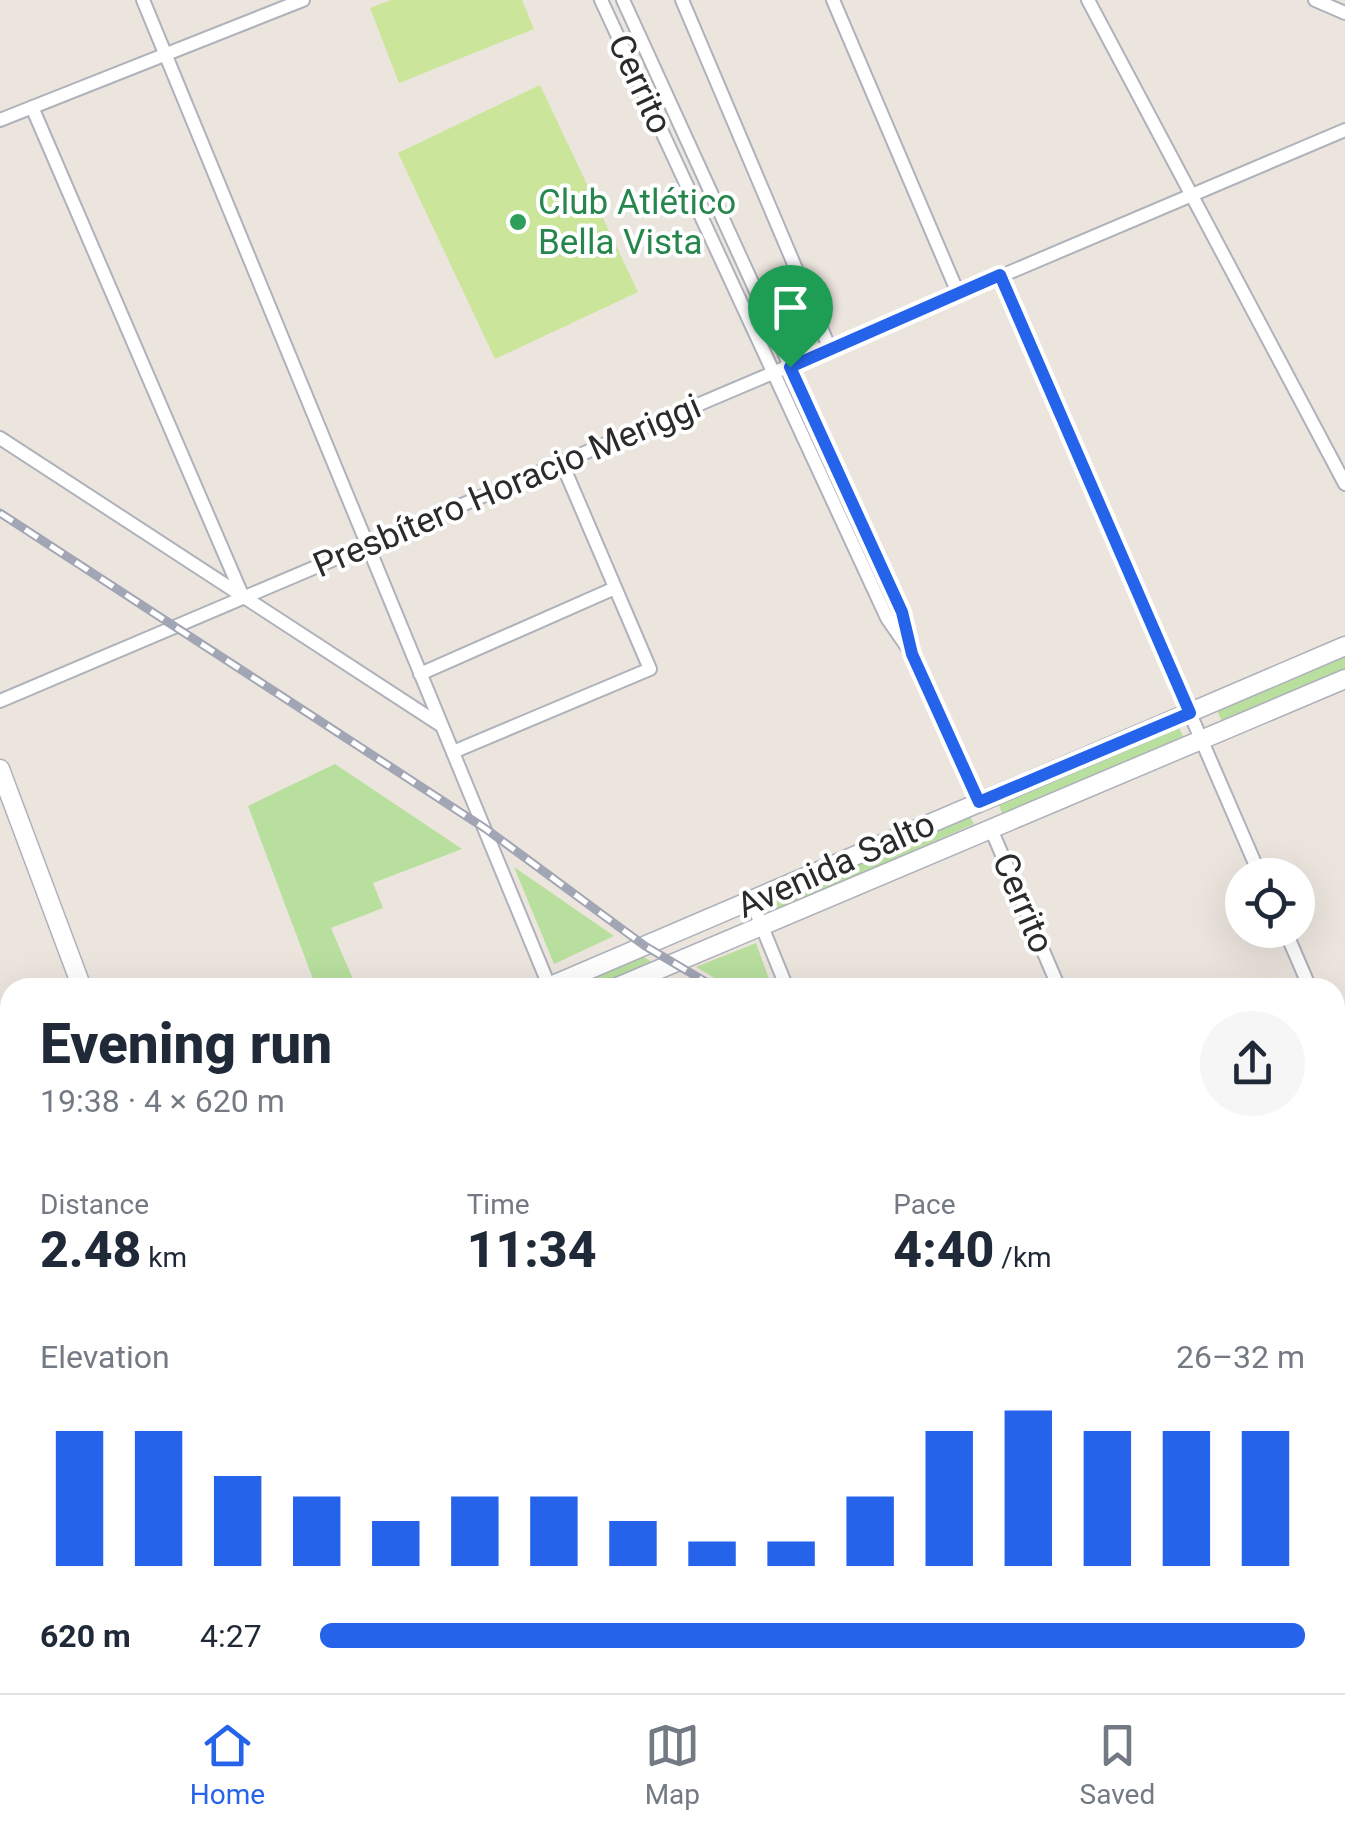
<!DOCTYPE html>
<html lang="en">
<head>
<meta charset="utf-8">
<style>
	:root { --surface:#fff; --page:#f6f6f7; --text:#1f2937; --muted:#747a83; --line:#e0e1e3; --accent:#2563eb }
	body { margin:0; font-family:Roboto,sans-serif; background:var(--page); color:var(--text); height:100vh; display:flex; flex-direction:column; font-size:38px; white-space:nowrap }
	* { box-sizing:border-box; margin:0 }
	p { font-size:32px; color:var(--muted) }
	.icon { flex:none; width:55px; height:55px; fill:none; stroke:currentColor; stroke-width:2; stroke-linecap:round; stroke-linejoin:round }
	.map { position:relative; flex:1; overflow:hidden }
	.sheet { position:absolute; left:0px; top:978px; width:1345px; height:718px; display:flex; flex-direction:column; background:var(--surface); border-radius:30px 30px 0 0; box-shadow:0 10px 40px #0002 }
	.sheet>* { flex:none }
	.tools { position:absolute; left:1225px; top:858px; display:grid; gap:20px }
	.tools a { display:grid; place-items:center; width:90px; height:90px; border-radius:50%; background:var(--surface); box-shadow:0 10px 40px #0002; font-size:50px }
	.pin { position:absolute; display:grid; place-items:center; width:85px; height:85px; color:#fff; margin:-102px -42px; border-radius:50% 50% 50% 0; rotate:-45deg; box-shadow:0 0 10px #0007 }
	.pin .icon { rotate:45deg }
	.round { display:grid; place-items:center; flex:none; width:105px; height:105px; border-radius:52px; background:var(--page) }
	.headline { display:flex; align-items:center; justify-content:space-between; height:170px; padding:0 40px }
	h1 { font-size:55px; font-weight:800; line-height:75px }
	.metrics { display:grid; grid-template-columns:repeat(3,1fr); gap:15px; height:170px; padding:10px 40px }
	.metrics div { display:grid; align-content:center }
	.metrics b { font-size:50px; font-weight:800 }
	.metrics small { font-size:28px; font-weight:400 }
	.metrics p { font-size:28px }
	.chart { height:280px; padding:20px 40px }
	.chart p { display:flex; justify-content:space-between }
	.chart svg { width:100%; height:180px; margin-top:10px; stroke:var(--accent); stroke-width:6 }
	ul { padding:0 40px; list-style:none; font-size:32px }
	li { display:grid; grid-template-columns:160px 120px 1fr; align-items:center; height:75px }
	li i { height:25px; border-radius:12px; background:var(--accent) }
	.tab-bar { display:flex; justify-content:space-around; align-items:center; height:140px; border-top:2px solid var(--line); background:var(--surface); font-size:28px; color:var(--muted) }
	.tab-bar a { display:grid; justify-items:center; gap:5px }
	.tab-bar .current { color:var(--accent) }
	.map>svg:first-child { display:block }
</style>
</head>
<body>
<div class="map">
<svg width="1345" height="1693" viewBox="0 0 1345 1693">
	<rect width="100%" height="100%" fill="#ece5de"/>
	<!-- green -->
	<path fill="#b8df9e" d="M1345,656V670L1222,722L1217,710Z
		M1179,728L1184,738L1002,813L998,803Z
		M335,764L462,849L373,883L383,908L331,928L355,984L316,987L248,806Z
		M969,814L974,824L775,911L770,901Z
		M514,867L614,936L554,964Z
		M756,943L772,987H730L696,967Z
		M642,956L654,963L595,987L570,986Z"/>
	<!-- pitch -->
	<path fill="#cbe69a" d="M391,0H522L534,29L399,83L370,8Z
		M540,85L638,292L495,359L398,153Z"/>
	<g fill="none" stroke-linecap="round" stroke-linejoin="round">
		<!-- street casing -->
		<g stroke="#afb1bb" stroke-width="16">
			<path id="street" d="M143,0L550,988
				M601,0L887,618L912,654L979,802
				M623,0L902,611L910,647
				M682,0L830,349
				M833,0L958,293
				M1088,0L1345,484
				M1315,0L1345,13
				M32,107L243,597
				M0,120L303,0
				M1000,275L1260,875
				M0,438L442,726
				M420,674L615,588
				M0,701L1345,130
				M453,752L650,669L561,461
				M991,829L1059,988
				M752,902L787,988
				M1285,930L1310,988
				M1335,1029L1345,1025
				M1335,1045L1345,1067
				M1335,1280L1345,1275
				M0,1447L10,1474
				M1335,1524L1345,1520
				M0,1600L10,1596
				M1335,1635L1345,1659
				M85,1685L88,1693
				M596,1685L600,1693
				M841,1685L844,1693
				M1083,1685L1087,1693
				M365,1693L384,1685
				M938,1693L956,1685"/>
		</g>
		<!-- secondary casing -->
		<g stroke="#afb1bb" stroke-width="21">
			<path id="secondary" d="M0,769L82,988
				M546,988L1345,646
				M615,988L1345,679
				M0,1217L10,1213
				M0,1252L10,1248
				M350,1685L353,1693"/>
		</g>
		<!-- path -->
		<path stroke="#c4c4c4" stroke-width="2.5" stroke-dasharray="8 5" stroke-linecap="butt" d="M1335,1447L1345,1453"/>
		<!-- street -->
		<use href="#street" stroke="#fff" stroke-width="12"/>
		<!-- secondary -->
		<use href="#secondary" stroke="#fff" stroke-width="18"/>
		<!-- rail casing -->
		<g stroke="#a1a5b4" stroke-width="9">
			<path id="rail" d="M0,513L486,829L645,946L716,988
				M1335,1363L1345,1370
				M1335,1384L1345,1391"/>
		</g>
		<!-- rail -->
		<use href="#rail" stroke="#fff" stroke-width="5" stroke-dasharray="15" stroke-linecap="butt"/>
	</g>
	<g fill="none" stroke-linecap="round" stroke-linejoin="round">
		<!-- route casing -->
		<g stroke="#fff" stroke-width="20">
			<path id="route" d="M1000,275L1190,713L979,802L912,654L902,612L790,367Z"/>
		</g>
		<!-- route -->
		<use href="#route" stroke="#2563eb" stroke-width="12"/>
	</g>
	<!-- markers -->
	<circle fill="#2e9e5b" stroke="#fff" stroke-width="4" cx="518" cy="222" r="10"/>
	<g text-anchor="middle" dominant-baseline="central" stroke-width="8" stroke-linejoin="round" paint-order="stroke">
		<!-- street labels -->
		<g font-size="35" fill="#2b2b2b" stroke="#fff">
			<text transform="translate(640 84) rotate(65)">Cerrito</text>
			<text transform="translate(507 486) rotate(-23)">Presbítero Horacio Meriggi</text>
			<text transform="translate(836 865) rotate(-24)">Avenida Salto</text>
			<text transform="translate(1023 903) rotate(67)">Cerrito</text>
		</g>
		<!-- leisure labels -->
		<g font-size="35" fill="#27864d" stroke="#fff" text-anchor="start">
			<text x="538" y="202">Club Atlético<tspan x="538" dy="40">Bella Vista</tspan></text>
		</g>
	</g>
</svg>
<div class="tools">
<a><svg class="icon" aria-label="locate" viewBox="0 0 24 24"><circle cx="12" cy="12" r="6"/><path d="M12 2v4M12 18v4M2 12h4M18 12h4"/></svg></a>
</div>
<div class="pin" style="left:790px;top:367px;background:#1e9e55"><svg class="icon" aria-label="arrive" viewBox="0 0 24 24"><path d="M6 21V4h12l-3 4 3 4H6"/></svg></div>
<section class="sheet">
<div class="headline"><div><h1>Evening run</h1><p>19:38 · 4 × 620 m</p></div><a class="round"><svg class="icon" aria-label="share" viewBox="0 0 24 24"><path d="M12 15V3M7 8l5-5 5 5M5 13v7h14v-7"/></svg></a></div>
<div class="metrics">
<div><p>Distance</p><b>2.48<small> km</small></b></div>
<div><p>Time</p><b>11:34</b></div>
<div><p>Pace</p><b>4:40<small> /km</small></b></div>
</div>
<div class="chart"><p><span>Elevation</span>26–32 m</p>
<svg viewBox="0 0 160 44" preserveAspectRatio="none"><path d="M5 44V11M15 44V11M25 44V22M35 44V27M45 44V33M55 44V27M65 44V27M75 44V33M85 44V38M95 44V38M105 44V27M115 44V11M125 44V6M135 44V11M145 44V11M155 44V11"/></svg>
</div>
<ul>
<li><b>620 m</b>4:27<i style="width:100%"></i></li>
</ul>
</section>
</div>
<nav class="tab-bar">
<a class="current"><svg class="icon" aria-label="home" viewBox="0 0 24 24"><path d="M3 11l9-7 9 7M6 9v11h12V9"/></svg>Home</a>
<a><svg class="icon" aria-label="map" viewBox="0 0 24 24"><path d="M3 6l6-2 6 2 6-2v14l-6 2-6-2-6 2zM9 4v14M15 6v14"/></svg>Map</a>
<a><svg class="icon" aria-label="saved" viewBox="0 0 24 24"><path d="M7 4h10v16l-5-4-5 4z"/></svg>Saved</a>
</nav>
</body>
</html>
